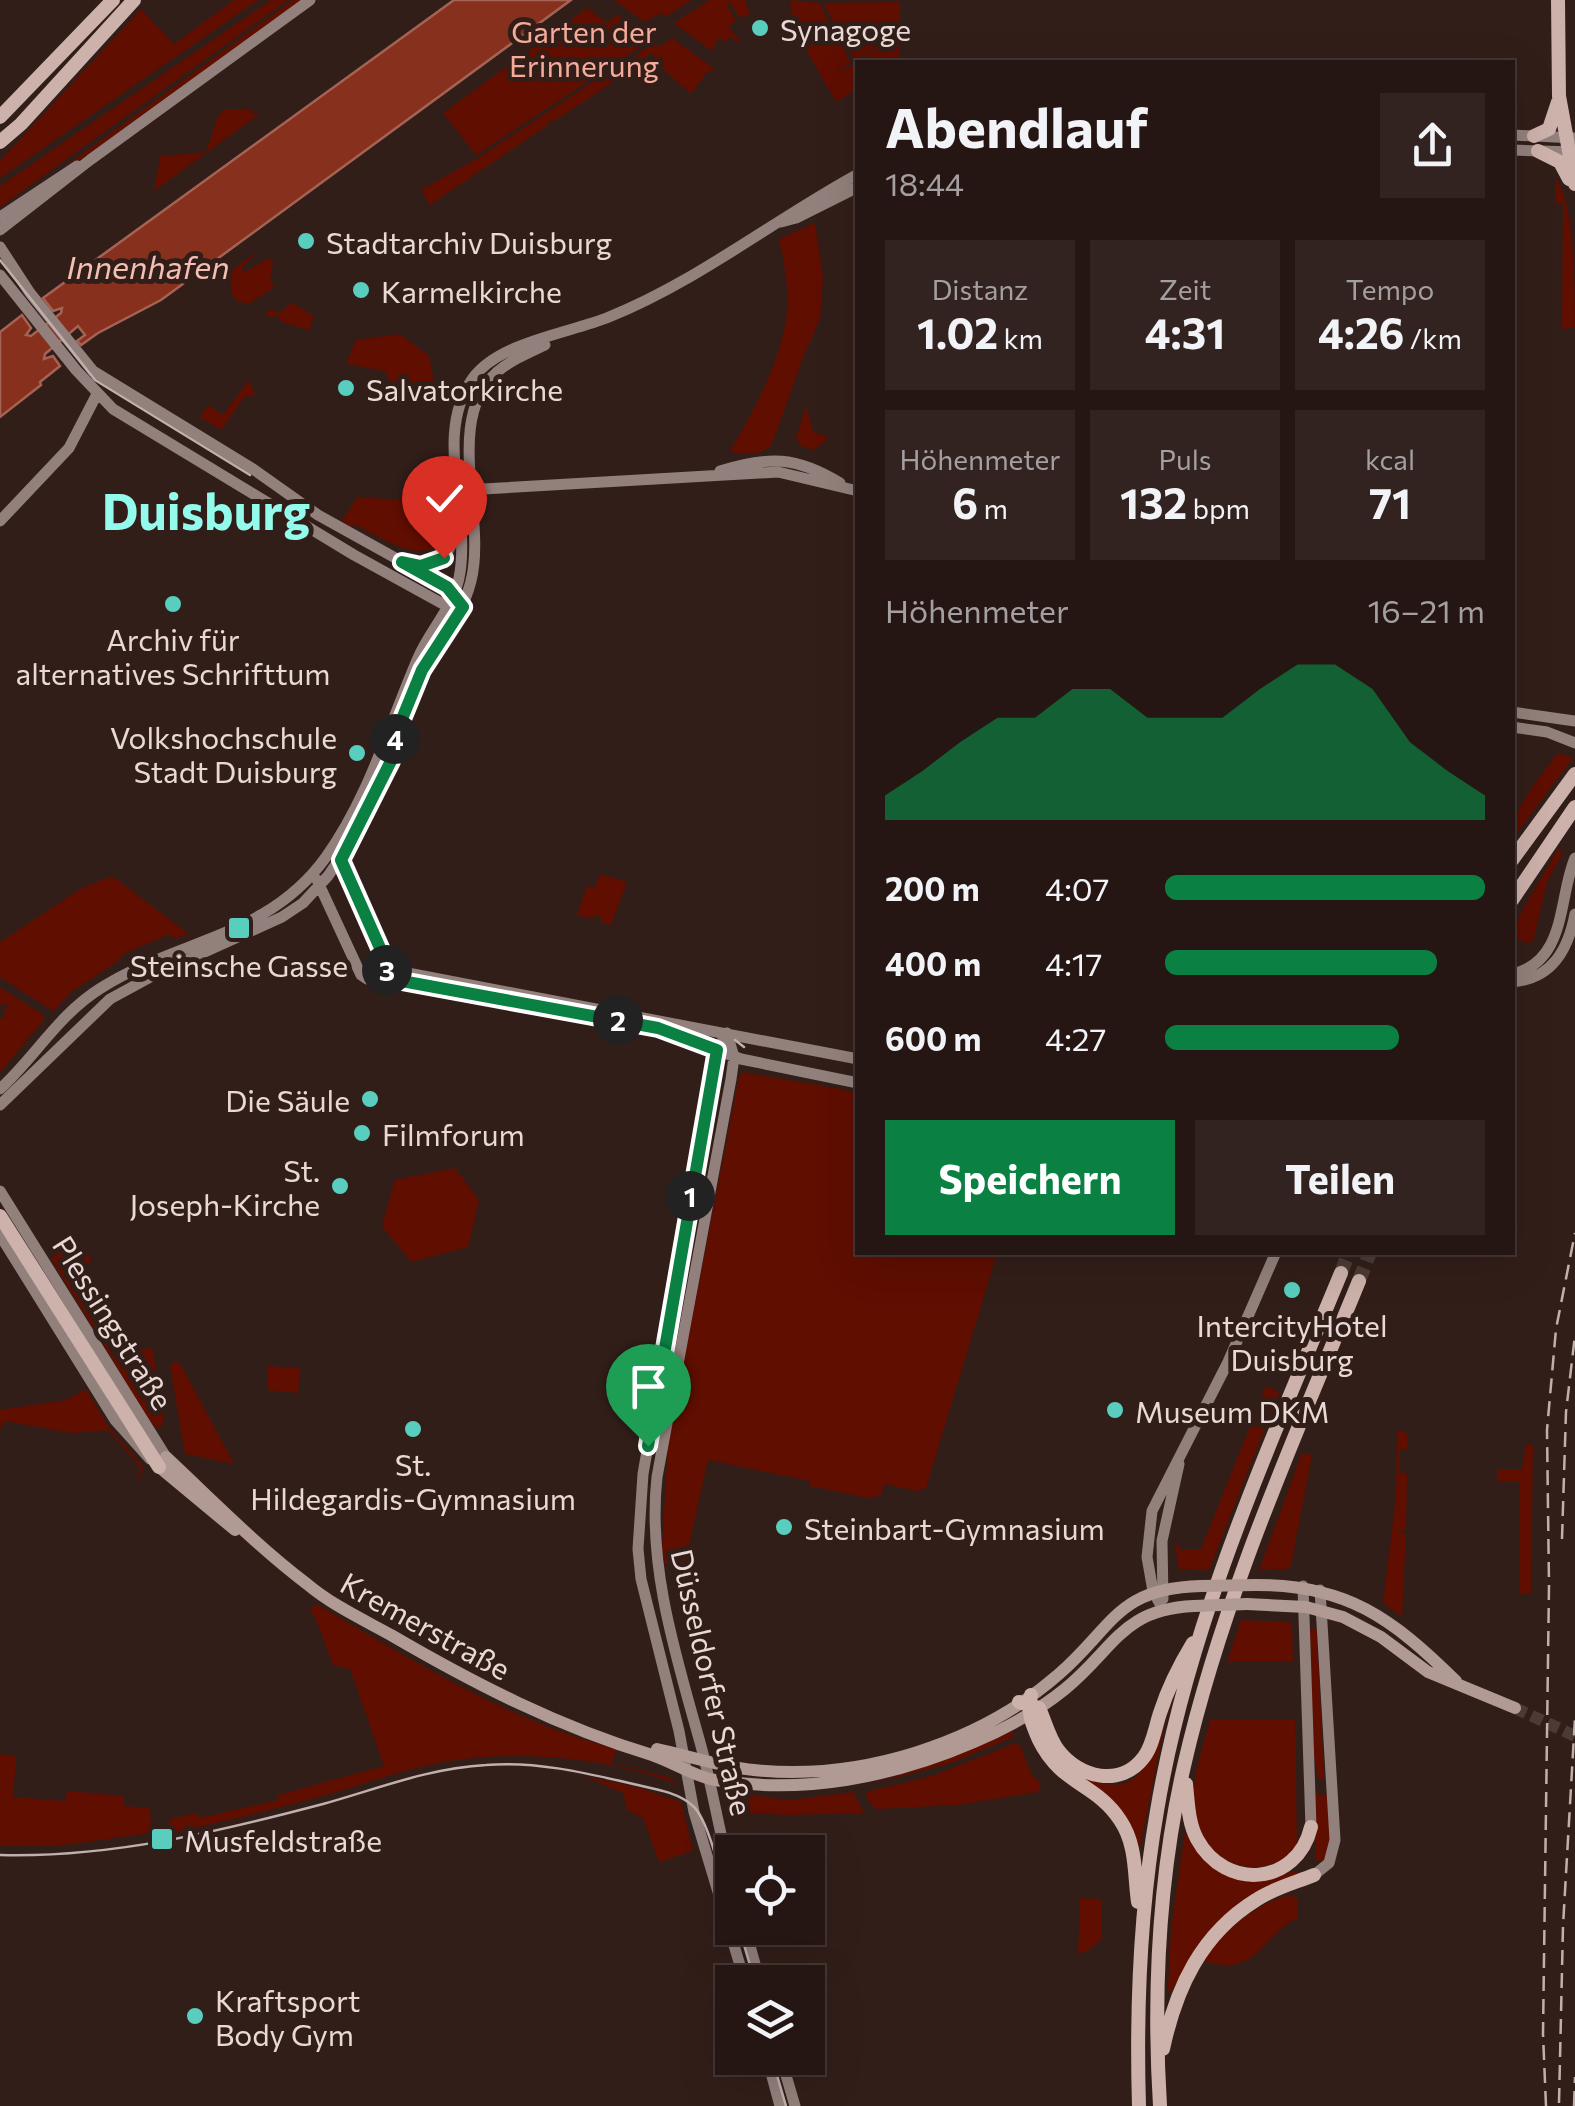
<!DOCTYPE html>
<html lang="de">
<head>
<meta charset="utf-8">
<style>
	:root { --surface:#261613; --page:#322321; --text:#f1f3f6; --muted:#a49fa0; --line:#423533; --accent:#0b8043 }
	body { margin:0; font-family:Commissioner,sans-serif; background:var(--page); color:var(--text); height:100vh; display:flex; flex-direction:column; font-size:38px; white-space:nowrap }
	* { box-sizing:border-box; margin:0 }
	p { font-size:32px; color:var(--muted) }
	.icon { flex:none; width:55px; height:55px; fill:none; stroke:currentColor; stroke-width:2; stroke-linecap:round; stroke-linejoin:round }
	.map { position:relative; flex:1; overflow:hidden }
	.drawer { position:absolute; left:855px; top:60px; width:660px; height:1195px; display:flex; flex-direction:column; background:var(--surface); border-radius:0px; box-shadow:0 10px 40px #0002,0 0 0 2px var(--line) }
	.drawer>* { flex:none }
	.buttons { position:absolute; left:715px; top:1835px; display:grid; gap:20px }
	.buttons a { display:grid; place-items:center; width:110px; height:110px; border-radius:0px; background:var(--surface); box-shadow:0 10px 40px #0002,0 0 0 2px var(--line); font-size:50px }
	.pin { position:absolute; display:grid; place-items:center; width:85px; height:85px; color:#fff; margin:-102px -42px; border-radius:50% 50% 50% 0; rotate:-45deg; box-shadow:0 0 10px #0007 }
	.pin .icon { rotate:45deg }
	.km { position:absolute; width:50px; height:50px; margin:-25px; border-radius:50%; background:#222; color:#fff; font-size:28px; line-height:50px; text-align:center }
	.round { display:grid; place-items:center; flex:none; width:105px; height:105px; border-radius:0px; background:var(--page) }
	.head { display:flex; align-items:center; justify-content:space-between; height:170px; padding:0 30px }
	h1 { font-size:55px; font-weight:700; line-height:75px }
	.stats { display:grid; grid-template-columns:repeat(3,1fr); gap:15px; height:170px; padding:10px 30px }
	.stats div { display:grid; align-content:center; border-radius:0px; background:var(--page); text-align:center }
	.stats b { font-size:42px; font-weight:700 }
	.stats small { font-size:28px; font-weight:400 }
	.stats p { font-size:28px }
	.chart { height:280px; padding:20px 30px }
	.chart p { display:flex; justify-content:space-between }
	.chart svg { width:100%; height:180px; margin-top:10px; fill:var(--accent); opacity:.7 }
	.button { display:flex; gap:20px; margin-top:auto; padding:20px 30px }
	.button a { flex:1; height:115px; border-radius:0px; background:var(--accent); color:#fff; font-size:40px; font-weight:700; line-height:115px; text-align:center }
	.button a+a { background:var(--page); color:var(--text) }
	ul { padding:0 30px; list-style:none; font-size:32px }
	li { display:grid; grid-template-columns:160px 120px 1fr; align-items:center; height:75px }
	li i { height:25px; border-radius:12px; background:var(--accent) }
	.map>svg:first-child { display:block }
</style>
</head>
<body>
<div class="map">
<svg width="1575" height="2106" viewBox="0 0 1575 2106">
	<rect width="100%" height="100%" fill="#321e19"/>
	<!-- green -->
	<path fill="#5f0e00" d="M234,0H258L0,178V161L141,9L174,44Z
		M271,0H288L0,207V186Z
		M293,0H302L83,158L67,165Z
		M614,0H691L666,17L661,13L644,22Z
		M710,0H745L750,14L740,18L729,1L727,6L736,21L728,27L740,40L737,42L731,36L725,42L719,37L712,51L674,23Z
		M791,0L819,3L851,62L835,73L853,65L857,73V89L836,102L800,39L786,44L790,14L794,11L790,8Z
		M900,2V62H858L857,65L856,62L897,37L855,60L823,3Z
		M587,8L607,23L618,14L651,40L476,155L443,113Z
		M672,38L716,70L707,72L691,94L654,61L653,54L649,53L647,60L638,66L632,59L653,42L659,47Z
		M626,60L633,69L554,121L549,120L548,125L430,205L421,190L478,158Z
		M225,109L251,110V114H259L154,191L160,156L206,152L218,116Z
		M1556,179C1575,202 1575,291 1575,327L1562,329L1563,204L1555,203Z
		M815,223L823,276L820,319L804,355L772,444C761,456 745,455 730,451C753,413 784,355 787,310C789,286 784,262 779,239Z
		M259,250L241,269L245,272L269,258L273,264L270,278L274,287L249,304L237,301L231,293V283L224,276Z
		M292,303L314,316L309,330L282,322L277,315L272,317L265,315L272,308L277,314Z
		M400,334L429,356L436,393L399,403L385,371L346,364L356,340Z
		M249,380L255,395L244,397L221,430L200,417L208,405L223,415Z
		M806,406L813,432L829,437L814,450L801,446L796,438Z
		M357,497L441,503V543C417,565 378,535 354,524L352,527L342,521Z
		M1558,753L1573,758L1513,838C1512,806 1540,778 1558,753Z
		M1558,849L1563,852L1547,882L1533,941L1527,943L1513,937L1519,916Z
		M600,874L627,882L611,925L601,922L602,917L595,915L593,919L577,915L587,886L595,888Z
		M107,878H115L189,934L175,939L170,934L123,954L118,961L71,992L53,1011L0,977V942L82,888Z
		M0,987L43,1015V1021L0,1072V1019L5,1017L3,1011L8,1008L5,1003L0,1006Z
		M743,1072L857,1092L858,1252L997,1253L926,1488L917,1491L884,1484L881,1496L875,1495L874,1499L809,1486L810,1481L708,1460L689,1545L690,1571L665,1564L662,1549L668,1442L739,1077Z
		M455,1168L479,1200L468,1247L411,1262L382,1226L395,1180Z
		M57,1252H88L91,1262L79,1265L80,1299L114,1357L152,1347L164,1418L161,1428H156L143,1410L51,1259Z
		M176,1361L181,1365L234,1464L185,1454L170,1366Z
		M268,1366L300,1368L298,1393L267,1390Z
		M1266,1386L1279,1392L1209,1570L1179,1569L1175,1544H1178L1179,1549H1201Z
		M86,1389L110,1429L143,1466L138,1483L139,1466L108,1430L73,1433L4,1421L0,1430V1410L66,1400Z
		M1397,1429L1407,1434V1449H1400V1473L1407,1474L1406,1530L1393,1531L1406,1533L1402,1617L1383,1603L1396,1496Z
		M1526,1444L1533,1445L1531,1594H1519L1520,1482L1497,1481V1469H1522Z
		M1302,1453L1312,1455L1291,1565L1286,1569L1259,1570Z
		M316,1604C413,1660 507,1721 617,1749L611,1764L669,1777L677,1784C607,1757 517,1749 443,1762C406,1769 370,1782 333,1793C279,1808 224,1822 170,1833L169,1819L197,1813L199,1818L278,1800V1795L384,1766L350,1669L333,1665L316,1619L310,1611Z
		M1241,1620L1289,1622L1292,1624L1293,1661L1227,1662Z
		M1310,1629L1317,1630L1324,1780L1318,1778L1313,1749Z
		M1169,1701L1140,1847H1137L1060,1763C1137,1814 1148,1769 1169,1701Z
		M1295,1719L1297,1849C1259,1885 1200,1864 1194,1811C1190,1781 1203,1748 1210,1720Z
		M1013,1731V1737L951,1763L868,1785L948,1759Z
		M1015,1743L1020,1745L1031,1773L1041,1784L1038,1792L957,1805L877,1809L868,1801L866,1792L935,1775Z
		M0,1754L16,1756L13,1797L65,1801L67,1791L124,1796V1806L150,1808L151,1833L56,1846H0Z
		M584,1776L640,1788L681,1802L693,1851L659,1862L643,1818L627,1810L623,1793Z
		M726,1792L789,1800L853,1792L864,1813L790,1815L727,1812Z
		M1314,1792L1321,1795L1329,1794L1330,1851L1322,1863L1316,1859Z
		M1185,1832C1211,1879 1248,1883 1297,1871V1876L1226,1914L1202,1939L1171,1992L1168,1991L1171,1928Z
		M1290,1895L1298,1898V1918C1258,1937 1257,1980 1202,1960C1220,1933 1258,1902 1290,1895Z
		M1080,1898L1101,1899V1940L1086,1952L1078,1953Z"/>
	<!-- water -->
	<path fill="#87301d" stroke="#a46354" stroke-width="2.5" d="M454,0H571L161,300L98,333L81,345L77,341L85,335L78,326L45,354L44,359L53,356L60,366L40,382L41,385L0,417V332L22,315L31,328L26,335L31,336L61,313L62,308L53,311L43,298Z"/>
	<g fill="none" stroke-linecap="round" stroke-linejoin="round">
		<!-- primary-tunnel -->
		<path stroke="#4d3a35" stroke-width="12" stroke-dasharray="12 6" stroke-linecap="butt" d="M1515,1708L1575,1736"/>
		<!-- highway-tunnel -->
		<path stroke="#4d3a35" stroke-width="14" stroke-dasharray="14 7" stroke-linecap="butt" d="M1341,1273L1349,1252
			M1359,1281L1370,1252"/>
		<!-- secondary -->
		<path stroke="#92807c" stroke-width="11" d="M1512,135L1575,138
			M1512,150L1575,152
			M0,217L77,166
			M781,222L796,218L858,187
			M0,230L90,160L310,0
			M0,247L30,293L93,371L253,469L318,515L444,585L455,595
			M0,275L76,370L113,409L354,555L452,609
			M720,471C768,456 796,456 840,483
			M466,490L778,472L858,491
			M0,521L69,448L97,394
			M410,565C438,569 451,557 455,530
			M413,690C430,651 461,622 471,581C487,517 443,420 497,372C511,360 528,353 545,345
			M1512,712L1575,721
			M1512,727L1547,732L1575,743
			M341,859L392,970L858,1059
			M317,880L361,975L367,979L379,977L658,1028L741,1059L858,1083
			M1512,974C1567,962 1558,898 1575,858
			M1512,982C1552,979 1568,950 1575,914
			M727,1033L717,1050L643,1474L638,1549L641,1579L679,1731L694,1812L745,1982
			M727,1033L734,1057L731,1079L657,1477C647,1568 677,1659 701,1746C713,1791 720,1836 732,1880
			M0,1089C35,1057 59,1014 101,988C178,939 268,938 326,857C369,797 389,725 418,658C429,631 453,608 459,578C472,514 432,436 473,378C499,342 570,333 609,317C698,281 774,220 858,174
			M0,1105L110,999L156,974L282,917L303,903L328,876L356,835L391,761L399,725
			M0,1191L166,1457
			M0,1235L115,1420L150,1459
			M1303,1586L1311,1827
			M1163,1599L1162,1541L1179,1464
			M1162,1608L1153,1591L1147,1557L1152,1511L1228,1362L1276,1252
			M1314,1875L1329,1863L1335,1840L1320,1590
			M745,1928L760,1982
			M767,2058L780,2106
			M781,2058L795,2106"/>
		<!-- primary -->
		<path stroke="#b19a94" stroke-width="12" d="M166,1457C212,1500 257,1546 307,1584C332,1605 362,1619 391,1635C475,1684 559,1727 652,1755C673,1762 693,1776 715,1780C803,1795 893,1777 974,1742C1007,1728 1038,1711 1065,1689C1115,1648 1122,1609 1194,1606
			M159,1467L235,1530
			M1254,1585C1346,1584 1392,1618 1456,1681
			M1247,1604L1306,1607L1343,1617L1381,1637L1428,1672L1515,1708
			M657,1749C690,1756 721,1767 754,1770C860,1781 979,1744 1059,1674C1114,1626 1117,1588 1201,1586"/>
		<!-- highway -->
		<path stroke="#cdb1ab" stroke-width="14" d="M1558,0L1559,96L1575,184
			M0,117L113,0
			M1534,136L1549,129L1558,102
			M0,142L21,124L134,0
			M1538,151L1560,162L1569,179
			M1512,860L1575,774
			M1512,900L1575,807
			M0,1216L159,1467
			M1031,1695C1027,1713 1032,1724 1039,1740C1061,1785 1096,1783 1120,1820C1137,1845 1134,1874 1138,1902
			M1019,1702L1039,1708C1045,1721 1049,1738 1058,1750C1079,1778 1121,1788 1144,1757C1153,1745 1155,1728 1160,1713C1168,1688 1179,1666 1193,1643
			M1186,1784C1188,1802 1188,1822 1197,1839C1225,1891 1297,1886 1311,1827
			M1163,2049C1176,1988 1201,1934 1256,1900C1274,1888 1294,1883 1314,1875
			M1139,2106C1136,2007 1140,1909 1157,1811C1188,1624 1269,1447 1341,1273
			M1160,2106C1153,1993 1159,1876 1184,1766C1222,1599 1294,1439 1359,1281"/>
		<!-- tram -->
		<path stroke="#c0b0ad" stroke-width="2.5" d="M0,260L95,380L250,475
			M735,1040L744,1047
			M0,1855C110,1858 217,1832 323,1804C377,1789 429,1768 486,1765C534,1761 582,1772 629,1783C649,1788 677,1791 693,1806C711,1822 725,1895 732,1920
			M739,1928L755,1982
			M772,2058L786,2106"/>
		<!-- rail -->
		<path stroke="#c0b0ad" stroke-width="2.5" stroke-dasharray="15 8" stroke-linecap="butt" d="M1562,1539L1566,1412L1575,1335
			M1559,2103L1563,1926L1575,1718
			M1546,2106L1543,2034L1549,1585L1547,1430L1556,1329L1575,1233
			M1574,2106L1575,2077"/>
		<!-- primary-bridge -->
		<path stroke="#b19a94" stroke-width="12" d="M1201,1586L1254,1585
			M1194,1606L1247,1604"/>
	</g>
	<g fill="none" stroke-linecap="round" stroke-linejoin="round">
		<!-- route casing -->
		<g stroke="#fff" stroke-width="20">
			<path id="route" d="M444,558L421,566L402,562L447,587L463,607L422,670L395,736L391,761L341,860L388,966L385,974L380,977L658,1028L717,1050L648,1446"/>
		</g>
		<!-- route -->
		<use href="#route" stroke="#0b8043" stroke-width="12"/>
	</g>
	<!-- markers -->
	<g fill="#59cebe" stroke="#321e19" stroke-width="4">
		<circle cx="760" cy="28" r="10"/>
		<circle cx="306" cy="241" r="10"/>
		<circle cx="361" cy="290" r="10"/>
		<circle cx="346" cy="388" r="10"/>
		<circle cx="173" cy="604" r="10"/>
		<circle cx="357" cy="753" r="10"/>
		<rect x="227" y="916" width="24" height="24" rx="5"/>
		<circle cx="370" cy="1099" r="10"/>
		<circle cx="362" cy="1133" r="10"/>
		<circle cx="340" cy="1186" r="10"/>
		<circle cx="1292" cy="1290" r="10"/>
		<circle cx="1115" cy="1410" r="10"/>
		<circle cx="413" cy="1429" r="10"/>
		<circle cx="784" cy="1527" r="10"/>
		<rect x="150" y="1827" width="24" height="24" rx="5"/>
		<circle cx="195" cy="2016" r="10"/>
	</g>
	<g text-anchor="middle" dominant-baseline="central" stroke-width="10" stroke-linejoin="round" paint-order="stroke">
		<!-- poi labels -->
		<g font-size="30" fill="#e8d9d6" stroke="#321e19" text-anchor="start">
			<text x="780" y="28">Synagoge</text>
			<text x="326" y="241">Stadtarchiv Duisburg</text>
			<text x="381" y="290">Karmelkirche</text>
			<text x="366" y="388">Salvatorkirche</text>
			<text x="173" y="638" text-anchor="middle">Archiv für<tspan x="173" dy="34">alternatives Schrifttum</tspan></text>
			<text x="337" y="736" text-anchor="end">Volkshochschule<tspan x="337" dy="34">Stadt Duisburg</tspan></text>
			<text x="239" y="964" text-anchor="middle">Steinsche Gasse</text>
			<text x="350" y="1099" text-anchor="end">Die Säule</text>
			<text x="382" y="1133">Filmforum</text>
			<text x="320" y="1169" text-anchor="end">St.<tspan x="320" dy="34">Joseph-Kirche</tspan></text>
			<text x="1292" y="1324" text-anchor="middle">IntercityHotel<tspan x="1292" dy="34">Duisburg</tspan></text>
			<text x="1135" y="1410">Museum DKM</text>
			<text x="413" y="1463" text-anchor="middle">St.<tspan x="413" dy="34">Hildegardis-Gymnasium</tspan></text>
			<text x="804" y="1527">Steinbart-Gymnasium</text>
			<text x="184" y="1839">Musfeldstraße</text>
			<text x="215" y="1999">Kraftsport<tspan x="215" dy="34">Body Gym</tspan></text>
		</g>
		<!-- park labels -->
		<g font-size="30" fill="#f6ab9a" stroke="#321e19">
			<text x="584" y="30">Garten der<tspan x="584" dy="34">Erinnerung</tspan></text>
		</g>
		<!-- street labels -->
		<g font-size="30" fill="#e8d9d6" stroke="#321e19">
			<text transform="translate(114 1322) rotate(58)">Plessingstraße</text>
			<text transform="translate(426 1625) rotate(29)">Kremerstraße</text>
			<text transform="translate(713 1682) rotate(77)">Düsseldorfer Straße</text>
		</g>
		<!-- water labels -->
		<g font-size="32" font-style="italic" fill="#f3bfb3" stroke="#321e19">
			<text x="148" y="266">Innenhafen</text>
		</g>
		<!-- town labels -->
		<g font-size="50" font-weight="bold" fill="#93fbeb" stroke="#321e19">
			<text x="206" y="509">Duisburg</text>
		</g>
	</g>
</svg>
<div class="buttons">
<a><svg class="icon" aria-label="locate" viewBox="0 0 24 24"><circle cx="12" cy="12" r="6"/><path d="M12 2v4M12 18v4M2 12h4M18 12h4"/></svg></a>
<a><svg class="icon" aria-label="layers" viewBox="0 0 24 24"><path d="M12 4l9 5-9 5-9-5zM3 14l9 5 9-5"/></svg></a>
</div>
<div class="pin" style="left:648px;top:1446px;background:#1e9e55"><svg class="icon" aria-label="arrive" viewBox="0 0 24 24"><path d="M6 21V4h12l-3 4 3 4H6"/></svg></div>
<div class="pin" style="left:444px;top:558px;background:#d93025"><svg class="icon" aria-label="check" viewBox="0 0 24 24"><path d="M5 12l5 5 9-10"/></svg></div>
<b class="km" style="left:690px;top:1196px">1</b>
<b class="km" style="left:618px;top:1020px">2</b>
<b class="km" style="left:387px;top:970px">3</b>
<b class="km" style="left:395px;top:739px">4</b>
<section class="drawer">
<div class="head"><div><h1>Abendlauf</h1><p>18:44</p></div><a class="round"><svg class="icon" aria-label="share" viewBox="0 0 24 24"><path d="M12 15V3M7 8l5-5 5 5M5 13v7h14v-7"/></svg></a></div>
<div class="stats">
<div><p>Distanz</p><b>1.02<small> km</small></b></div>
<div><p>Zeit</p><b>4:31</b></div>
<div><p>Tempo</p><b>4:26<small> /km</small></b></div>
</div>
<div class="stats">
<div><p>Höhenmeter</p><b>6<small> m</small></b></div>
<div><p>Puls</p><b>132<small> bpm</small></b></div>
<div><p>kcal</p><b>71</b></div>
</div>
<div class="chart"><p><span>Höhenmeter</span>16–21 m</p>
<svg viewBox="0 0 160 44" preserveAspectRatio="none"><path d="M0 44V38L10 32L20 25L30 19L40 19L50 12L60 12L70 19L80 19L90 19L100 12L110 6L120 6L130 12L140 25L150 32L160 38V44z"/></svg>
</div>
<ul>
<li><b>200 m</b>4:07<i style="width:100%"></i></li>
<li><b>400 m</b>4:17<i style="width:85%"></i></li>
<li><b>600 m</b>4:27<i style="width:73%"></i></li>
</ul>
<div class="button"><a>Speichern</a><a>Teilen</a></div>
</section>
</div>
</body>
</html>
